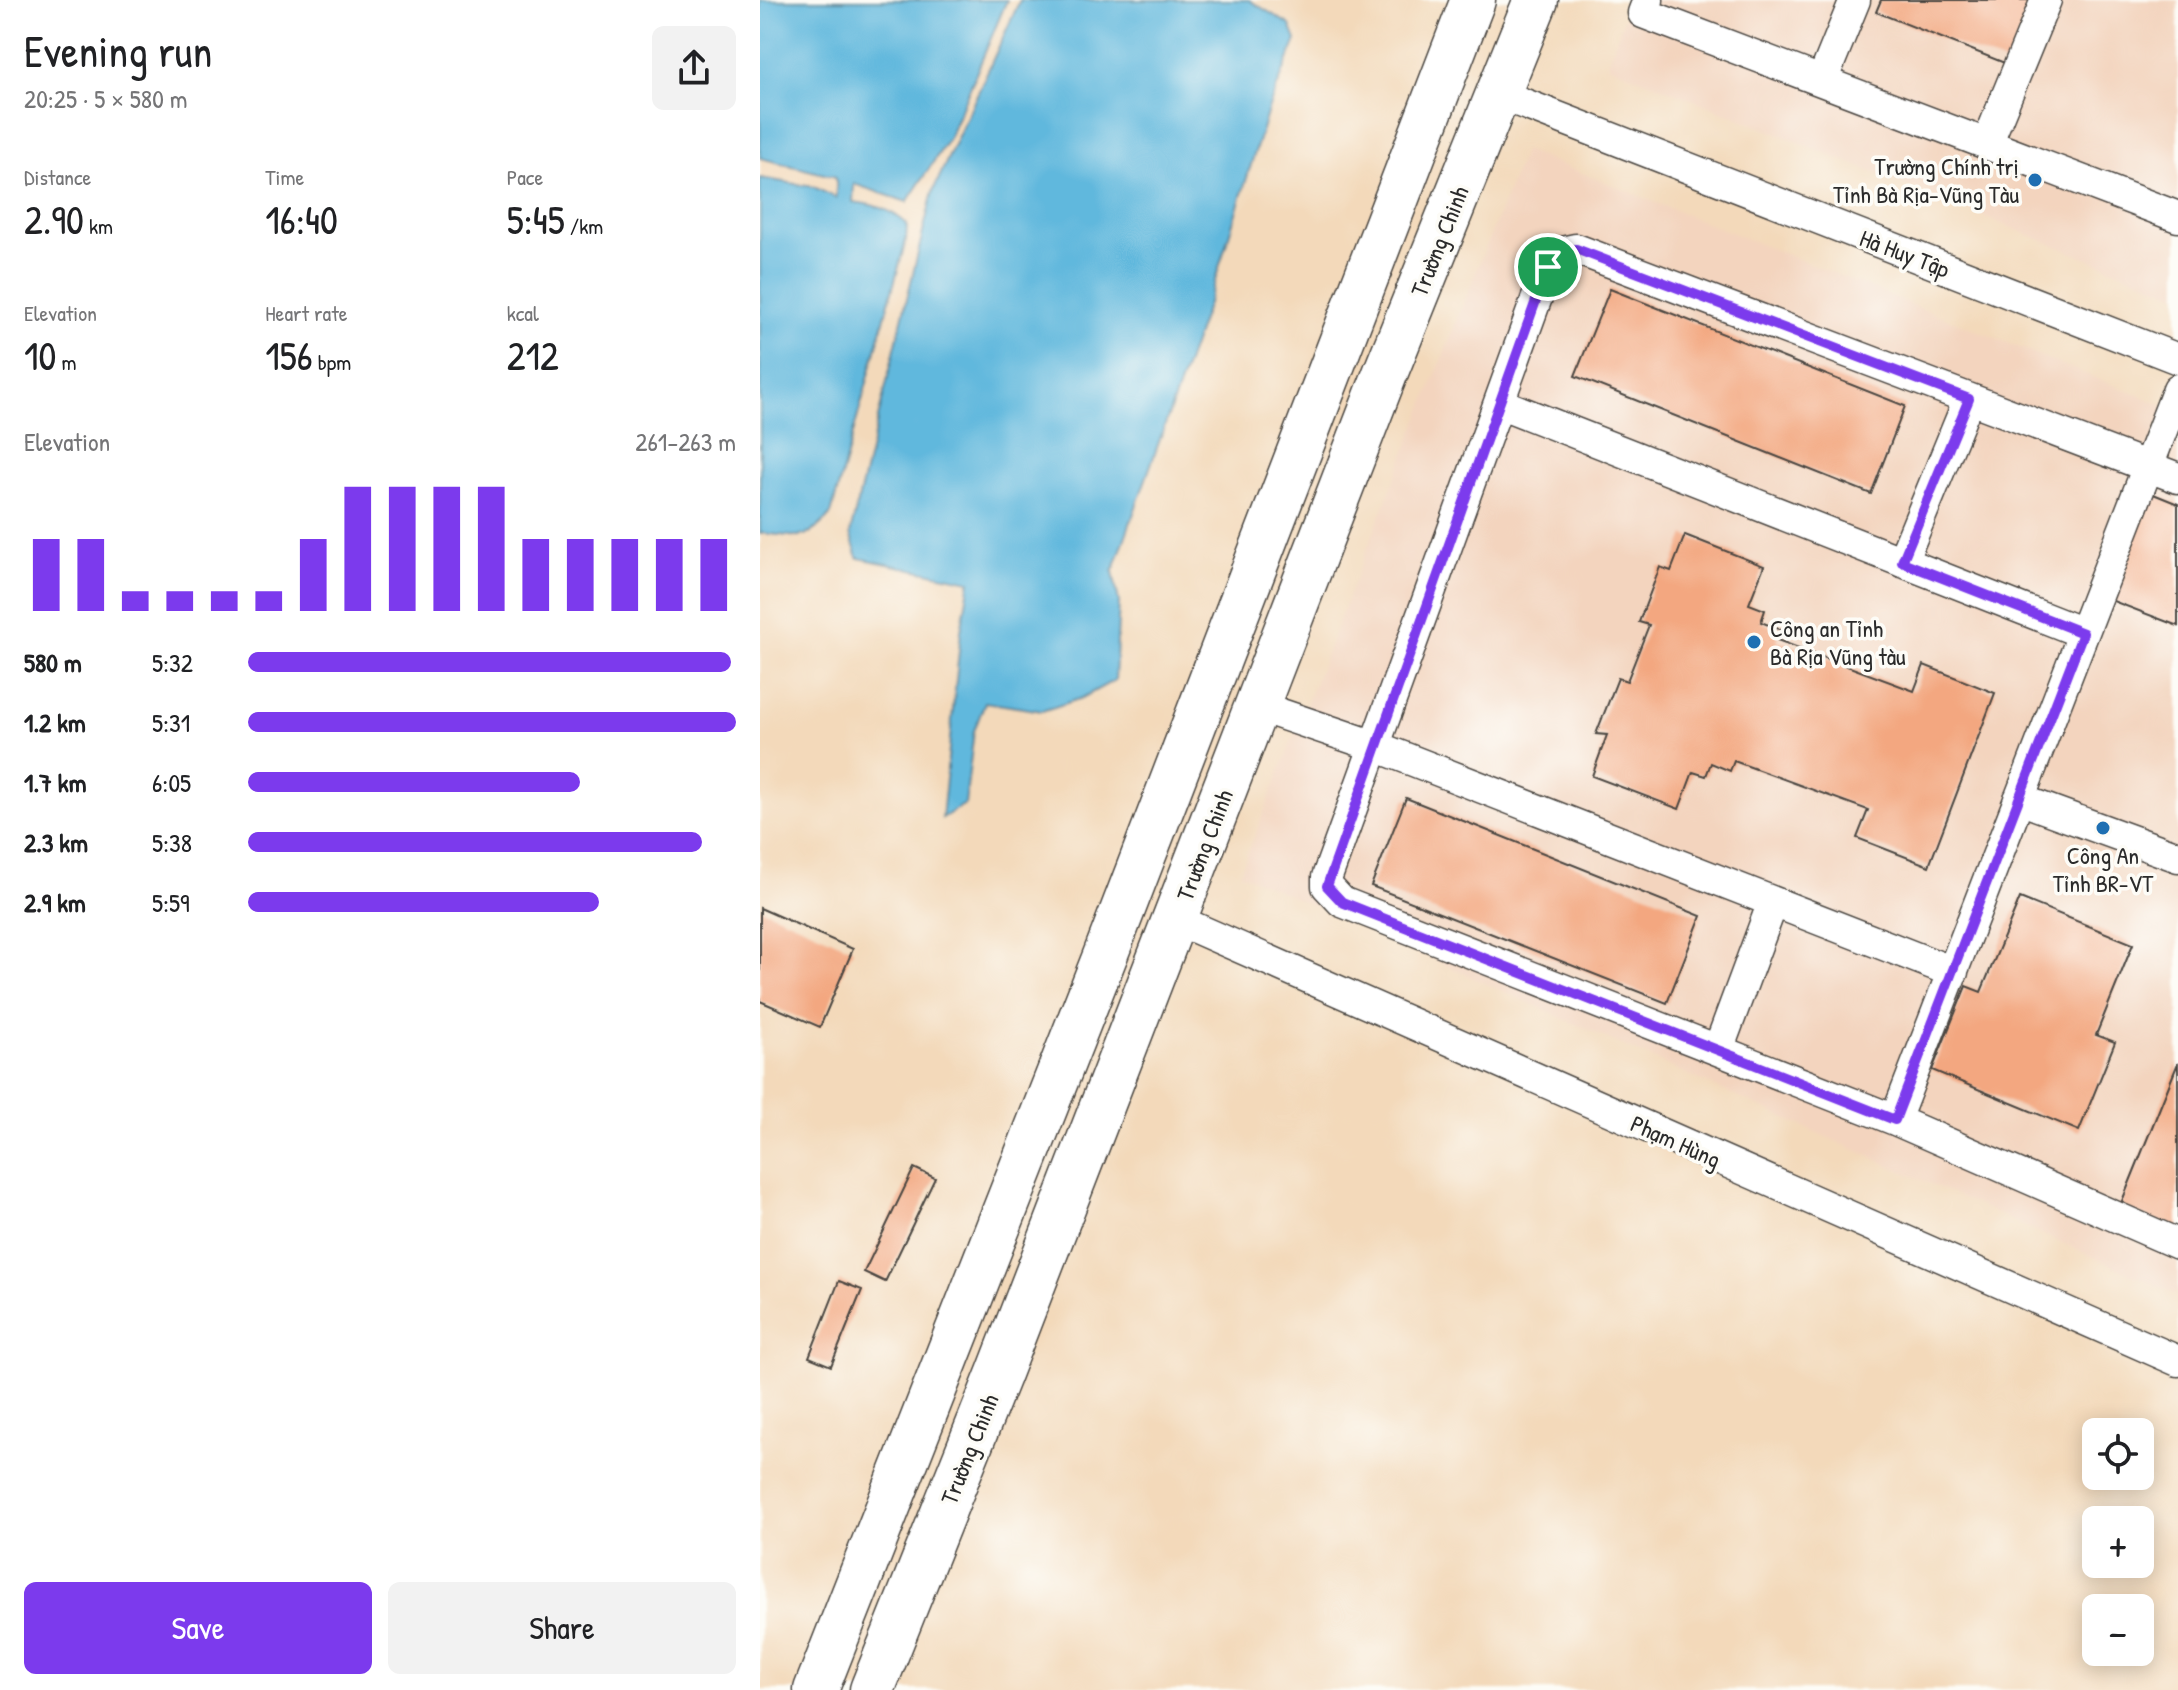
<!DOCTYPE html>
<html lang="en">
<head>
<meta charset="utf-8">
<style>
	:root { --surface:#fff; --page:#f2f2f2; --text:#202124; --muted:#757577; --accent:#7c3aed }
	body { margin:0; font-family:"Patrick Hand",sans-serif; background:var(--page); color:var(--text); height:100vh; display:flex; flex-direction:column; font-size:30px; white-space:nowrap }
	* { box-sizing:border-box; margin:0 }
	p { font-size:26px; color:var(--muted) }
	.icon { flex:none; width:44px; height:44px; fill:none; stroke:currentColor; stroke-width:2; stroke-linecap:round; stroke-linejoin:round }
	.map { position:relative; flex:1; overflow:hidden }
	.sheet { display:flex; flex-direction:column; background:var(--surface); width:760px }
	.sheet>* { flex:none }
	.controls { position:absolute; left:1322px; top:1418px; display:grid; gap:16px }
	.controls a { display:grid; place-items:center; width:72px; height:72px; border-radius:12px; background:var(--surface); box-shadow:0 4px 20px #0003; font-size:40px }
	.pin { position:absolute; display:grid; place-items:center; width:68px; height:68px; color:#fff; margin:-34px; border:4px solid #fff; border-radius:50%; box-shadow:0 2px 8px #0007 }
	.round { display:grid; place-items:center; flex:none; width:84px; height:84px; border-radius:12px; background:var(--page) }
	.summary { display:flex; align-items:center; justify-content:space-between; height:136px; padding:0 24px }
	h1 { font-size:44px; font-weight:600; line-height:60px }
	.figures { display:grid; grid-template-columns:repeat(3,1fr); gap:12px; height:136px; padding:8px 24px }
	.figures div { display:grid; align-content:center }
	.figures b { font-size:40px; font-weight:600 }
	.figures small { font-size:22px; font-weight:400 }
	.figures p { font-size:22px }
	.chart { height:224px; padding:16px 24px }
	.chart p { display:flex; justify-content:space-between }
	.chart svg { width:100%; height:144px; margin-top:8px; stroke:var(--accent); stroke-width:6 }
	.button { display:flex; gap:16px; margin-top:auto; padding:16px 24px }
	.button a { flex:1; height:92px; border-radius:12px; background:var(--accent); color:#fff; font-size:32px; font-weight:600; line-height:92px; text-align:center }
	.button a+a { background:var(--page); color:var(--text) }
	ul { padding:0 24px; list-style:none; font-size:26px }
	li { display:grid; grid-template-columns:128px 96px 1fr; align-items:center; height:60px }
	li i { height:20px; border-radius:10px; background:var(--accent) }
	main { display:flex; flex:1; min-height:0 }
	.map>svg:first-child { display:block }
</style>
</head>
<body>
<main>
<section class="sheet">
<div class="summary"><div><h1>Evening run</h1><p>20:25 · 5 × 580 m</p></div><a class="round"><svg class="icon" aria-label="share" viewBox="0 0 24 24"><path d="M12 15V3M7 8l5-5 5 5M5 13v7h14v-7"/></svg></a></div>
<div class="figures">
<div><p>Distance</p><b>2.90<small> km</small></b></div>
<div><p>Time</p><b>16:40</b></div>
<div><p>Pace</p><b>5:45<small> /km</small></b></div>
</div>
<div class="figures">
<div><p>Elevation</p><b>10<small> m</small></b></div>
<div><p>Heart rate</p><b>156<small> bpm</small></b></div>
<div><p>kcal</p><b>212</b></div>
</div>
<div class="chart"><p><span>Elevation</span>261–263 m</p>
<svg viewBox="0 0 160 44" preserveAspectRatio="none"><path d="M5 44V22M15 44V22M25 44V38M35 44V38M45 44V38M55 44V38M65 44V22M75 44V6M85 44V6M95 44V6M105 44V6M115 44V22M125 44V22M135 44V22M145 44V22M155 44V22"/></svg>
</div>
<ul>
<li><b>580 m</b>5:32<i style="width:99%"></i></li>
<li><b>1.2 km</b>5:31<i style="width:100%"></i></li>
<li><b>1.7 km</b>6:05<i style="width:68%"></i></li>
<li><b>2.3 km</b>5:38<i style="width:93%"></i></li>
<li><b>2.9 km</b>5:59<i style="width:72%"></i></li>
</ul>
<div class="button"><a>Save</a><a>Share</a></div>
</section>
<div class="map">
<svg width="1418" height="1690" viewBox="0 0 1418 1690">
	<rect width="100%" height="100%" fill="#fdfcf7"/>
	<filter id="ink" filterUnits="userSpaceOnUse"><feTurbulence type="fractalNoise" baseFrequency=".0125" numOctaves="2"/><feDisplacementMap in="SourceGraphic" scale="16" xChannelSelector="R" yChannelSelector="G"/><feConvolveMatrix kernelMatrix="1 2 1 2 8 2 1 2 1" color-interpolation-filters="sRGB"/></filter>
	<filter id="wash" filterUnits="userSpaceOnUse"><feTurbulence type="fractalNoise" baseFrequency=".006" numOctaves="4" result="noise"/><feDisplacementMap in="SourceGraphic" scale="32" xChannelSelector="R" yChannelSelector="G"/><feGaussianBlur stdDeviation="1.8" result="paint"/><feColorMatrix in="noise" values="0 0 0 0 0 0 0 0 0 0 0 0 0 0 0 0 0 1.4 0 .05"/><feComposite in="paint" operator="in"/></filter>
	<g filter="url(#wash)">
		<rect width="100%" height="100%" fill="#f3d9ba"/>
		<!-- built -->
		<path fill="#f3d4be" d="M871,0H1418V295L847,65Z
			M764,150L1418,411V1295L480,873Z"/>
		<!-- water -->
		<path fill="#60b8dd" stroke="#467284" stroke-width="2" d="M0,0H247L189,138L147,202L94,184L93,202C116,205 129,208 147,224L146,240L71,514C46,544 37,536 0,533V178L54,187L76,198V177L0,158Z
			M260,0H489L530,25L536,40L509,107L447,306L353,572L359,602L355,680L322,698L282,711L225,702L214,731L205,804L182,818L201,631L210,581L98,558L90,534L173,191Z"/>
		<g id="blocks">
			<!-- building -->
			<path fill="#f3a780" d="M1121,0H1272L1247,64L1116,12Z
				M850,289L1145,406L1111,494L815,376Z
				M1386,491L1418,504V626L1345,598Z
				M925,535L1004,566L989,604L1005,610L1001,622L1021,630L1017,640L1154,691L1164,665L1235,693L1169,866L1097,838L1108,810L974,761L970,771L951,763L946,776L933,772L919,809L832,776L847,735L836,734L858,678L867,681L889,625L879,622L900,567L911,571Z
				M646,798L941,916L907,1003L611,886Z
				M1260,898L1373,944L1336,1035L1355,1042L1319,1131L1172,1070L1206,986L1221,992Z
				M0,908L93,949L60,1027L0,1001Z
				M1418,1063V1230L1360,1206Z
				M154,1168L175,1178L125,1282L104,1272Z
				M79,1281L102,1290L71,1366L49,1357Z"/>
		</g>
	</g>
	<g filter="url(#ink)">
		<use href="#blocks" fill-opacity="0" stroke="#494540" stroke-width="2"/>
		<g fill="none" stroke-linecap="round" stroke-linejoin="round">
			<!-- minor casing -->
			<g stroke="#494540" stroke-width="33">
				<path id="minor" d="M888,0L883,13L1418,217
					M1062,81L1095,0
					M739,94L1418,359
					M1227,144L1286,0
					M739,403L1323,633
					M1418,478L816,249L802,252L788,267L567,877V886L582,902L1135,1120L1418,1244
					M1142,562L1209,399
					M497,706L615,746L1193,972
					M1259,799L1418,857
					M415,919L1418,1361
					M958,1050L1013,902
					M1135,1120L1418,389"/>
			</g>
			<!-- highway casing -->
			<g stroke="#494540" stroke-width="47">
				<path id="highway" d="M56,1690L345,956L713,0
					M112,1690L239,1373L625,374L776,0"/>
			</g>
			<!-- minor -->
			<use href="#minor" stroke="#fff" stroke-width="30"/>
			<!-- highway -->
			<use href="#highway" stroke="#fff" stroke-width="44"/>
		</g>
	</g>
	<g fill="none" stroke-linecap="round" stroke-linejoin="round" filter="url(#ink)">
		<!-- route casing -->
		<g stroke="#fff" stroke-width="16">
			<path id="route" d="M816,249L1209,399L1142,562L1323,633L1135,1120L582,902L567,886L788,267L802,252Z"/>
		</g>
		<!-- route -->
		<use href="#route" stroke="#7c3aed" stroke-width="10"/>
	</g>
	<!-- markers -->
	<g fill="#1f6fb2" stroke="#fdfcf7" stroke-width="3">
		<circle cx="1275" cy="180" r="8"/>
		<circle cx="994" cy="642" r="8"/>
		<circle cx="1343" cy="828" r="8"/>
	</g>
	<g text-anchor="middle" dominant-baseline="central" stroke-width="7" stroke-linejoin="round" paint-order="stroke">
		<!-- poi labels -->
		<g font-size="24" fill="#2b2b2b" stroke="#fdfcf7" text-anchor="end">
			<text x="1259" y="166">Trường Chính trị<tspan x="1259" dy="28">Tỉnh Bà Rịa-Vũng Tàu</tspan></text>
			<text x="1010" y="628" text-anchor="start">Công an Tỉnh<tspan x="1010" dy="28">Bà Rịa Vũng tàu</tspan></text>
			<text x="1343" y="855" text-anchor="middle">Công An<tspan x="1343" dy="28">Tỉnh BR-VT</tspan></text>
		</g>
		<!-- street labels -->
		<g font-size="24" fill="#2b2b2b" stroke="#fdfcf7">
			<text transform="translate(679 241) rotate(-68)">Trường Chinh</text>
			<text transform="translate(1145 253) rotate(21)">Hà Huy Tập</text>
			<text transform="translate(444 845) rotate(-69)">Trường Chinh</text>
			<text transform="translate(916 1141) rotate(24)">Phạm Hùng</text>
			<text transform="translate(209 1449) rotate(-68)">Trường Chinh</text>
		</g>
	</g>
</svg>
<div class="controls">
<a><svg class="icon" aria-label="locate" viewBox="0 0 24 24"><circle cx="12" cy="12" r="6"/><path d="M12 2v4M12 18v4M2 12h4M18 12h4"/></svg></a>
<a>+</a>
<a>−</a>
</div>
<div class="pin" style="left:788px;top:267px;background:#1e9e55"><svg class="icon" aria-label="arrive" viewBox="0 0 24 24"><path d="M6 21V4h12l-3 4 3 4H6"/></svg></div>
</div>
</main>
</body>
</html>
